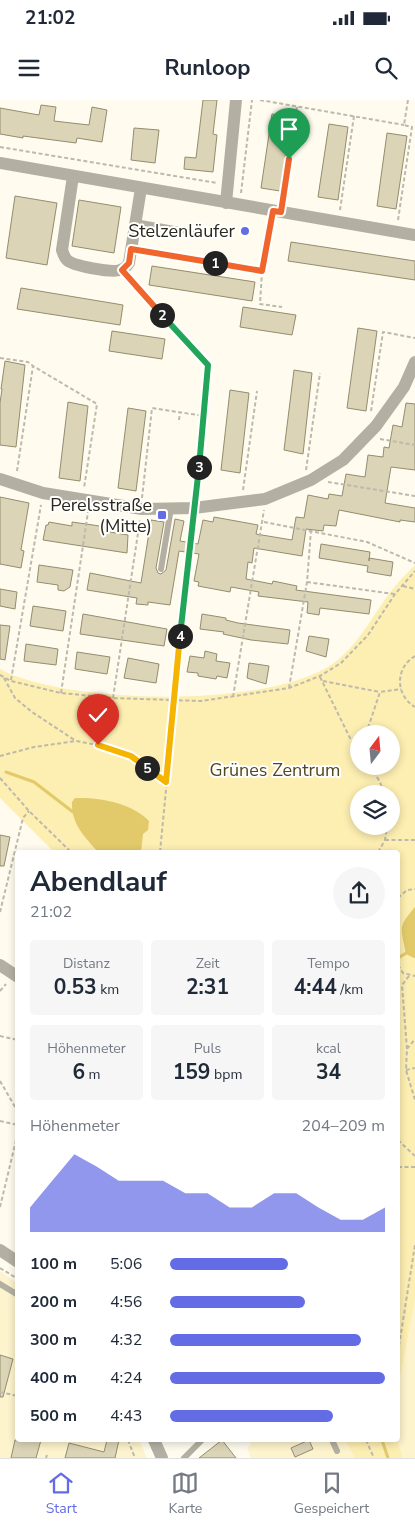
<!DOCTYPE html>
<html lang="de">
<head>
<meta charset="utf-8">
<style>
	:root { --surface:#fff; --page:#f6f6f7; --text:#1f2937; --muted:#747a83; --line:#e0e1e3; --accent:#636ce5 }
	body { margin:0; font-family:"Nunito Sans",sans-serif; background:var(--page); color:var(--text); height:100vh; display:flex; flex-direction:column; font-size:19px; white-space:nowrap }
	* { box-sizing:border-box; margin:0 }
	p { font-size:16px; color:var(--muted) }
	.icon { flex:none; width:28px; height:28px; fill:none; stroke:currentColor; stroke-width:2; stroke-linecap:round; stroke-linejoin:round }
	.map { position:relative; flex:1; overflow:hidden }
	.side { position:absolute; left:15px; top:750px; width:385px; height:592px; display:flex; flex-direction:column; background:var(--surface); border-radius:5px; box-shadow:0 2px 8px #0003 }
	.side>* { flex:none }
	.needle { width:32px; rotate:16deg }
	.controls { position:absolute; left:350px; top:625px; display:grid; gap:10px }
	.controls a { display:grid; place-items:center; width:50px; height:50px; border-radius:50%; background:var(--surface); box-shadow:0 2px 8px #0003; font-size:25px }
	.pin { position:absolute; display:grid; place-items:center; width:42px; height:42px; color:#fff; margin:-51px -21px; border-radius:50% 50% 50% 0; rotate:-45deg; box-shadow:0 0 5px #0007 }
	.pin .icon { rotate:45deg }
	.km { position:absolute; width:25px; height:25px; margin:-12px; border-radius:50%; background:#222; color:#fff; font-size:14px; line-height:25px; text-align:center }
	.round { display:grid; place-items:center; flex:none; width:52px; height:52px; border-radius:26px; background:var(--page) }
	.head { display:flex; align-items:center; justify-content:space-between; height:85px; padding:0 15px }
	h1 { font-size:28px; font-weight:700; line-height:38px }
	.figures { display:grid; grid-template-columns:repeat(3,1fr); gap:8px; height:85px; padding:5px 15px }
	.figures div { display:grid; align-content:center; border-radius:5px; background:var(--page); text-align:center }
	.figures b { font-size:21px; font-weight:700 }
	.figures small { font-size:14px; font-weight:400 }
	.figures p { font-size:14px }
	.chart { height:140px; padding:10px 15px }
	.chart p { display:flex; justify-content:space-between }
	.chart svg { width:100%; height:90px; margin-top:5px; fill:var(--accent); opacity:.7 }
	ul { padding:0 15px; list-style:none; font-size:16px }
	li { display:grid; grid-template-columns:80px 60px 1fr; align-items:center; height:38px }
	li i { height:12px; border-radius:6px; background:var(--accent) }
	.status { display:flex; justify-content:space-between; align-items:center; height:35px; padding:0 25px; background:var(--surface); direction:ltr }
	.status svg { height:14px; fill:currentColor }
	header { display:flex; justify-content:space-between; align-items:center; height:65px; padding:0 15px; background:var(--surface); font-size:22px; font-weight:700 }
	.dock { display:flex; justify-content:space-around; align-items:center; height:70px; border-top:1px solid var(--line); background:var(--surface); font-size:14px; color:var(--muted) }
	.dock a { display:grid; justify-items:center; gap:2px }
	.dock .current { color:var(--accent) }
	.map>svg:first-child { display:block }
</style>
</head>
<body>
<div class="status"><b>21:02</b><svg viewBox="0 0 49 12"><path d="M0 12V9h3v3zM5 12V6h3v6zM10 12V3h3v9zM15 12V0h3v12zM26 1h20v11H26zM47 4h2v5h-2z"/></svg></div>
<header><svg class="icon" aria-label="menu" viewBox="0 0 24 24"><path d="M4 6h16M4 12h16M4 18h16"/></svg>Runloop<svg class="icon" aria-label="search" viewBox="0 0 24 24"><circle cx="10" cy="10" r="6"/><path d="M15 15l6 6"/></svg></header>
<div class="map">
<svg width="415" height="1358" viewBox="0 0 415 1358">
	<rect width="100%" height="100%" fill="#fffcef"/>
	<!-- built -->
	<path fill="#fdf4cd" d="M0,1171L17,1183L18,1340H139L147,1358H0Z
		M415,1200V1358H403L397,1340L398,1277L401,1274Z
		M249,1340H345L355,1358H251L247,1348L251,1345Z"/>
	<!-- green -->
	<path fill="#fdeeb1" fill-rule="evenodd" d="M415,465V1200L401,1274L398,1277V752H54L0,698V569C66,605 280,610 339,559C362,539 374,513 392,490C399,481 407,473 415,465ZM359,634H391V666H359ZM359,694H391V726H359Z
		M345,1340H397L403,1358H355Z"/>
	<!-- water -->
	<path fill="#e2ca6a" d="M75,698C100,697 132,703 149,721L148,730L143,734L141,752H98C85,737 71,724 72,702Z
		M415,807V858H414L406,854C401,827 397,828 415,807Z"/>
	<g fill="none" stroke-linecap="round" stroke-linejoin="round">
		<!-- stream -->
		<path stroke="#e2ca6a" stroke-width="3" d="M6,672L34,682L73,712
			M398,858L408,852
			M382,1340L388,1358"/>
	</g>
	<!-- building -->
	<path fill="#dbd4b6" stroke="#938c6f" d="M203,0H217L213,34L217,35L213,72L184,69L185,57L196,58Z
		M41,5L56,7L54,21L89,25L92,7L107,10L102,42L77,38L76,43L23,36V38L0,34V8L39,15Z
		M272,14L291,17L280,91L261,88Z
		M329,24L348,27L338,100L318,97Z
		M134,28L159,30L155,63L131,60Z
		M387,33L407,36L396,109L377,106Z
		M15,96L57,103L47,165L6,158Z
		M79,100L121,107L114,153L72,146Z
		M291,142L415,161V180L288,161Z
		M152,166L255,182L252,201L149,185Z
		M21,188L123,205L120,225L17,209Z
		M243,207L296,215L292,235L240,227Z
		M358,228L377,231L366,311L347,308Z
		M112,231L165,239L162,259L109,251Z
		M5,261L25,265L16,347L0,345V303L2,289H1Z
		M294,270L312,273L303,354L284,350Z
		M230,290L249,293L240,373L221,370Z
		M68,302L88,306L80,381L59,378Z
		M406,303L415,304V370L391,367L385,403L415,408V422L400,420V422L339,410L336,426L324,425L323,431L306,429L302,456L254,448L252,463L248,462L246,479L272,484L273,481L297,486L296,490L371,500L369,514L320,508L319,515L307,513L308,502L258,496L259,492L231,487L230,492L198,486L199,482L194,481L199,454L179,451L170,505L148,502V505L136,504L137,498L87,490L90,473L141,483L151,420L164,422L156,468L158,473L161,474L166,470L175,419L184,421L180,441L198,444L203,420L213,422L214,417L258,425L256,434L292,440L296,417L304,418L308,395L328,399L329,394L342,396L346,374L365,377L368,355L383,357L384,347L389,348L393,325L402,327Z
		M128,308L146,311L136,391L118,388Z
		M0,397L29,403L21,450L24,451L21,468L0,464Z
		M49,422L72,426V422L93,425L105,427L104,431L128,435L127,453L43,440L46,425H48Z
		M321,444L370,452L369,461V458L393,462L391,476L367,472L368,466L319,458Z
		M39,465L73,470L70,487L64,491L58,490V485L37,482Z
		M0,489L17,492L15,509L0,506Z
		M33,506L66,511L63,531L30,526Z
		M83,514L167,529L164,546L80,534Z
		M202,514L226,518V520L238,523L290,530L288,544L251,540L223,534L224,532L200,529Z
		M0,525L10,526L5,560L0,559Z
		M309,536L329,539L326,557L306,551Z
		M26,544L58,549L56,565L24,561Z
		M205,551L217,554L216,561L230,563L227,578L217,576L216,579L198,576V573L187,572L190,556L204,558Z
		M77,552L110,557L107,574L75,569Z
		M128,558L159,564L156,583L124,578Z
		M249,563L269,566L266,584L247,578Z
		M99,608L112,610L111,624L97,623Z
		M0,735L10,737L4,766H0Z
		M0,1255L13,1259L3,1297H0Z
		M15,1340H41L36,1358H11Z
		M107,1340H119L115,1358H65L69,1343L104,1352Z
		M222,1340L236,1358H199Z
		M309,1340L313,1349L295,1357L291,1348Z"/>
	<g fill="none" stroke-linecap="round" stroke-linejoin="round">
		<!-- path -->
		<path stroke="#bcb9ad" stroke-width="2" stroke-dasharray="4 2.5" stroke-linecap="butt" d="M260,0L404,25
			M0,47L217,83
			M241,93L252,0
			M283,101L297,6
			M340,110L354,16
			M398,120L412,27L404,25L408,0
			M143,151L262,171L271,122
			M262,171L260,204L282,207
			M130,179L208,265L196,396
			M0,258L28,262L33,266
			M371,311L383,232L415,238
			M179,320L180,312
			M380,339L415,345
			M306,370L320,273
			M17,371L33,266L97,304L84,388
			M328,382L415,396
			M243,390L257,291
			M142,398L152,308L204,316
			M264,422L367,442L415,463
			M307,482L394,494
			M403,486L415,489
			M415,556C395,568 395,595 415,607
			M0,575L11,581L61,593L113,598L201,601L289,588L320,576L341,563L368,535L395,494L415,471
			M320,577L350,638L359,650
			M4,578L15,598L32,612L76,641
			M11,580L41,405
			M323,581L380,592
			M289,588L307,482L311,430
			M61,593L88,412
			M233,597L264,410
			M113,598L140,420
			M366,634L380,592L401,589
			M0,656L34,647L76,641L98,645L131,656L166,682
			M370,666L380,682L384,694
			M0,678L29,711L71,752
			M385,740H415
			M160,752L192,420
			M378,752L385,740L387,726
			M398,798L407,790L415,789
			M0,812L23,718L29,711
			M398,865L403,873L415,876
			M409,876L402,885L407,949L406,970L415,1000
			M0,891L6,884
			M0,936L18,940
			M407,949L415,939
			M406,970L415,968
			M0,981L18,1012
			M0,1021L18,1025
			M398,1040L415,1056
			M398,1067H415
			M0,1107L18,1032
			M0,1168L18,1179
			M398,1252L415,1145
			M0,1292L18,1296
			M128,1340L135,1358
			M366,1340L374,1358
			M46,1358L47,1355"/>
		<!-- service -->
		<path stroke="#b3b0a3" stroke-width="6" d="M135,122L197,133
			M161,469L171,408
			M0,1184L18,1195
			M332,1340L337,1351
			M184,1358L202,1340"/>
		<!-- minor -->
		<path stroke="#b3b0a3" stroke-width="12" d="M0,63L415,135
			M73,76L62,150C63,153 64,157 67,160C73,166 112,173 120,170C125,169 127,166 129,163L141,88
			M226,103L236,0
			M0,379L43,393L142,409L194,408L265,399L311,380L343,360L376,326L404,287L415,262
			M0,865L18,877
			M0,1150L18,1162
			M154,1340L162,1358"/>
	</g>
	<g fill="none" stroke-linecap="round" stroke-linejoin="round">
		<!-- split-1 casing -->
		<g stroke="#fff" stroke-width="10">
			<path id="split-1" d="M215,163L262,171L273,111L281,112L289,59"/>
		</g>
		<!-- split-2 casing -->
		<g stroke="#fff" stroke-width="10">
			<path id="split-2" d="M162,215L122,170L129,163L131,149L215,163"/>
		</g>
		<!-- split-3 casing -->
		<g stroke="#fff" stroke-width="10">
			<path id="split-3" d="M162,215L208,265L199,367"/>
		</g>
		<!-- split-4 casing -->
		<g stroke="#fff" stroke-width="10">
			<path id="split-4" d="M180,536L199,367"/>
		</g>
		<!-- split-5 casing -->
		<g stroke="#fff" stroke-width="10">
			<path id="split-5" d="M147,668L166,682L180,536"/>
		</g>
		<!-- split-6 casing -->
		<g stroke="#fff" stroke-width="10">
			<path id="split-6" d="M98,645L131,656L147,668"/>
		</g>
		<!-- split-1 -->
		<use href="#split-1" stroke="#f0652b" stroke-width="6"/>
		<!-- split-2 -->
		<use href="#split-2" stroke="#f0652b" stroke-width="6"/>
		<!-- split-3 -->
		<use href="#split-3" stroke="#22a559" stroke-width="6"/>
		<!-- split-4 -->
		<use href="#split-4" stroke="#22a559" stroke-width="6"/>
		<!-- split-5 -->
		<use href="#split-5" stroke="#f5b400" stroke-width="6"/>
		<!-- split-6 -->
		<use href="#split-6" stroke="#f5b400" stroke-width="6"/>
	</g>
	<!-- markers -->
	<g fill="#636ce5" stroke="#fff" stroke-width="2">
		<circle cx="245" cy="131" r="5"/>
		<rect x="157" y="410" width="10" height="10" rx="2.5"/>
	</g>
	<g text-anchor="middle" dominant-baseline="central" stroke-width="4" stroke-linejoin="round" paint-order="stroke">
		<!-- poi labels -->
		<g font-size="18" fill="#2a271b" stroke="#fff" text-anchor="end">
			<text x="235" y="131">Stelzenläufer</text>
			<text x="152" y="405">Perelsstraße<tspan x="152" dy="21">(Mitte)</tspan></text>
		</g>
		<!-- park labels -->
		<g font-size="18" fill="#524820" stroke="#fff">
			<text x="275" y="670">Grünes Zentrum</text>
		</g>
	</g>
</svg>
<div class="controls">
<a><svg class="needle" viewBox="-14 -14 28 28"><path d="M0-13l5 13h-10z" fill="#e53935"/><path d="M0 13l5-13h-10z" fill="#747a83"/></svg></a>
<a><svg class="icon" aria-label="layers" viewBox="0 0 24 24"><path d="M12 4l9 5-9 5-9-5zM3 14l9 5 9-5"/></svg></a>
</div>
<div class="pin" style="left:289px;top:59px;background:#1e9e55"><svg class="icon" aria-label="arrive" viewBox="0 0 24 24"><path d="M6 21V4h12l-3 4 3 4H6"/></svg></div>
<div class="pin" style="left:98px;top:645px;background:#d93025"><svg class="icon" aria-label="check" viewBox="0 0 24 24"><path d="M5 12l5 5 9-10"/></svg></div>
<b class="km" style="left:215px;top:163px">1</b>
<b class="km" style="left:162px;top:215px">2</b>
<b class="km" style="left:199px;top:367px">3</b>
<b class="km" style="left:180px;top:536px">4</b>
<b class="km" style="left:147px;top:668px">5</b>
<section class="side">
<div class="head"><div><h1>Abendlauf</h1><p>21:02</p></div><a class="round"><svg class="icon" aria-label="share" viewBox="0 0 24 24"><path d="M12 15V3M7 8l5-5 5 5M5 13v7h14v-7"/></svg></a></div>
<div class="figures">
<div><p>Distanz</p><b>0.53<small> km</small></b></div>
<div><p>Zeit</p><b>2:31</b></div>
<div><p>Tempo</p><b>4:44<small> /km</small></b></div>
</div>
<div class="figures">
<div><p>Höhenmeter</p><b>6<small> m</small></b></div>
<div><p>Puls</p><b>159<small> bpm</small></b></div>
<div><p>kcal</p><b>34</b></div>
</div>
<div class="chart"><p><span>Höhenmeter</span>204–209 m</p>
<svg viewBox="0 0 160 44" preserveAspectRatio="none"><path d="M0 44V32L10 19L20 6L30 12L40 19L50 19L60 19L70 25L80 25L90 32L100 32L110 25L120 25L130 32L140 38L150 38L160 32V44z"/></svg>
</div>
<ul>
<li><b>100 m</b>5:06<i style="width:55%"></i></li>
<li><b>200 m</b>4:56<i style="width:63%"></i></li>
<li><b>300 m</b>4:32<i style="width:89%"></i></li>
<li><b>400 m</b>4:24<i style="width:100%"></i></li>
<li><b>500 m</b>4:43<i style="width:76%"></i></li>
</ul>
</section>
</div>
<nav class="dock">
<a class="current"><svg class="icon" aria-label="home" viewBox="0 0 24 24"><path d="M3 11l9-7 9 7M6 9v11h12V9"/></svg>Start</a>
<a><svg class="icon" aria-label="map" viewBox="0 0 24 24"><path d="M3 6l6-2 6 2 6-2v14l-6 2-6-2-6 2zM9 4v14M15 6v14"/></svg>Karte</a>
<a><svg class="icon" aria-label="saved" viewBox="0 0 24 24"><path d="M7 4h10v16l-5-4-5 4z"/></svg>Gespeichert</a>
</nav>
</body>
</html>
